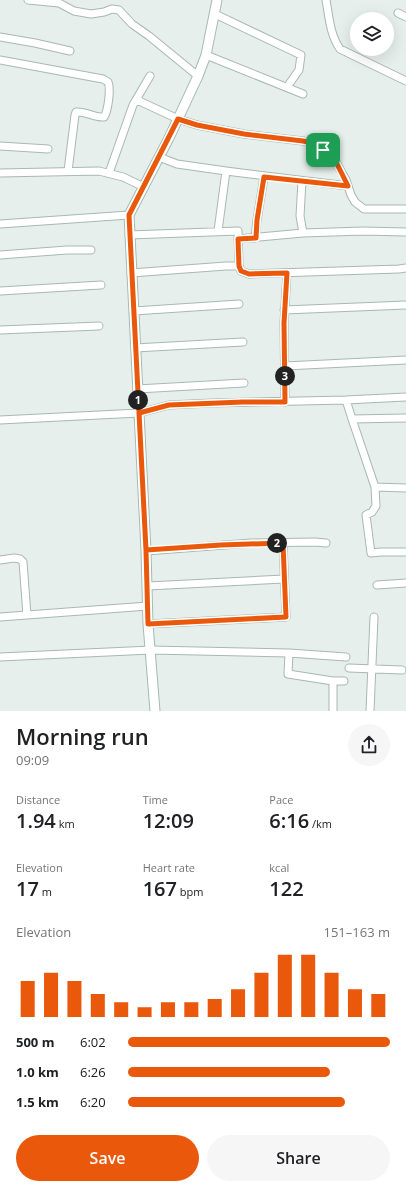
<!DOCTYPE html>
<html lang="en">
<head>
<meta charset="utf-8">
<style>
	:root { --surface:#fff; --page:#f6f6f6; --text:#202124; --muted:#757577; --accent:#ea580c }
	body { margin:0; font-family:"Open Sans",sans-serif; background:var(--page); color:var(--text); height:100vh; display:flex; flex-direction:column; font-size:15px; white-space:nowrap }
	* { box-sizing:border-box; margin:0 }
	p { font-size:13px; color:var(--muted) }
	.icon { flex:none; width:22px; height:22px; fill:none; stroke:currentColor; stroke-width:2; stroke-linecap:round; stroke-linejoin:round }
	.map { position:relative; height:711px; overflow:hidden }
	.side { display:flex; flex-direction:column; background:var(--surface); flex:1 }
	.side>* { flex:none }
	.buttons { position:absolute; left:350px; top:12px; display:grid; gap:8px }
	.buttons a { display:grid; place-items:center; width:44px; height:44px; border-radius:50%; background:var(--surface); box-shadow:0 4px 16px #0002; font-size:20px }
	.pin { position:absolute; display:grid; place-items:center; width:34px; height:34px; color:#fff; margin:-17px; border-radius:8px; box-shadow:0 2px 6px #0006 }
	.km { position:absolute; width:20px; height:20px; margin:-10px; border-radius:50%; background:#222; color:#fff; font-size:11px; line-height:20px; text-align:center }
	.round { display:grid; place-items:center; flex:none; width:42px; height:42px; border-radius:21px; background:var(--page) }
	.head { display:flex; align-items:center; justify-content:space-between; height:68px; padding:0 16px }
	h1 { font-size:22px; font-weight:600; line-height:30px }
	.stats { display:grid; grid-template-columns:repeat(3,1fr); gap:6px; height:68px; padding:4px 16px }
	.stats div { display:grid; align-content:center }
	.stats b { font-size:20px; font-weight:600 }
	.stats small { font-size:11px; font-weight:400 }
	.stats p { font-size:11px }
	.chart { height:112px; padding:8px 16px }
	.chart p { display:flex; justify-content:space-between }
	.chart svg { width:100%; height:72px; margin-top:4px; stroke:var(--accent); stroke-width:6 }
	.primary-button { display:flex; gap:8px; margin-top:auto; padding:8px 16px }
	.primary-button a { flex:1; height:46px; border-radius:24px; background:var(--accent); color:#fff; font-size:16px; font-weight:600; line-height:46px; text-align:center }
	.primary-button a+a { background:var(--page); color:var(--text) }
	ul { padding:0 16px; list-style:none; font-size:13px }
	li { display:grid; grid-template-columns:64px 48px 1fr; align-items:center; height:30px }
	li i { height:10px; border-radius:5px; background:var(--accent) }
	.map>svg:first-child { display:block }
</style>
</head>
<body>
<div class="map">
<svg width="406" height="711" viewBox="0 0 406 711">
	<rect width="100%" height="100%" fill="#e6efeb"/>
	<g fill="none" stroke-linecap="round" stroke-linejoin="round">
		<!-- street casing -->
		<g stroke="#a8b8b2" stroke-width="9">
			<path id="street" d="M28,0L59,3L74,11L91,14L104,12L112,9L119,10L132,24L149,36L198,76
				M326,0C329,16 330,35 340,49L406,81
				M398,13L406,17
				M215,14L301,55L299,70L287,87
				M0,37L35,43L70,51
				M206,55L303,94
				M0,60L92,77L103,79L108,82C111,89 108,111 104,117C94,118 86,111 76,112L75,115L68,171
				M137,100L178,119L197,125L244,134L303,141L314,143L336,162L346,180L351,195L355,202L364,209H406
				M0,146L48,149
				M159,157L177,164L226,171L348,186
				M0,173L99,171L123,177L144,187
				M109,173L133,105L150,76
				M302,181L300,216L303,233
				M0,224L129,215
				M218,231L226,171
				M129,235L238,231L239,266L241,271L249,274L399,269L406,268
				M255,238L257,220L264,177
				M238,239L303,233L363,231L406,232
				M0,255L67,250H91
				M131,273L226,266H239
				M0,291L101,285
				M284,310L406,305
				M134,311L239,304
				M0,330L99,326
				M135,348L243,342
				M285,366L406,360
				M137,389L244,383
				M346,400L352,419L375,487L376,506L372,512L366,515L371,553L381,552H406
				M285,402L284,323L287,273
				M352,419L406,418
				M0,420L139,413L169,405L212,403L346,400L406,397
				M375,487L406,488
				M146,551L251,543L315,542L326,543
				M0,560L14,558L20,559L23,562L27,615
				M377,585L406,583
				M148,586L284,579
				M0,617L148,606
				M148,624L286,617L283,543
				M289,653L288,674L333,681H344
				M0,657L151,650L289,653L346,657
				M349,668L402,670
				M333,711V681
				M370,711L374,617"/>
		</g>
		<!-- secondary casing -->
		<g stroke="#a4bbb3" stroke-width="11">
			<path id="secondary" d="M155,711L148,624L146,551L129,215L169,138L198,76L206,55L217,0"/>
		</g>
		<!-- street -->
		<use href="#street" stroke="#fff" stroke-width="7"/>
		<!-- secondary -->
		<use href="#secondary" stroke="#fff" stroke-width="9"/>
	</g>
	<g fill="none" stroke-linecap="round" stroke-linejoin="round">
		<!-- route casing -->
		<g stroke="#fff" stroke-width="8">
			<path id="route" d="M323,150L314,143L303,141L244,134L197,125L178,119L129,215L146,550L148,624L286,617L283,543L221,545L146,550L139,413L169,405L243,402H285L284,323L287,273L249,274L241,271L239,266L238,239L256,238L257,220L264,177L348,186L336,162L323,150"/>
		</g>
		<!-- route -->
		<use href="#route" stroke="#ea580c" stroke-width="5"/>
	</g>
</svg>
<div class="buttons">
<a><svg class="icon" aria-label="layers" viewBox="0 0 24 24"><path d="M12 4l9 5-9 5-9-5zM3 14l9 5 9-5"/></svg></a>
</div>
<div class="pin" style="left:323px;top:150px;background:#1e9e55"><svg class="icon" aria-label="arrive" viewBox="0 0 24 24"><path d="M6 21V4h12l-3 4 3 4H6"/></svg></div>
<b class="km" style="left:138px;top:400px">1</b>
<b class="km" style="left:277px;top:543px">2</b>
<b class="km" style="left:285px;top:376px">3</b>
</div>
<section class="side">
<div class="head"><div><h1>Morning run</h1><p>09:09</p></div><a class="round"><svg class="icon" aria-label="share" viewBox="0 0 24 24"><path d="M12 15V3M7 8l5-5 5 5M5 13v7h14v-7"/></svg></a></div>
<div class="stats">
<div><p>Distance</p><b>1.94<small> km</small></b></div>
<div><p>Time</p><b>12:09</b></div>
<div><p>Pace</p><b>6:16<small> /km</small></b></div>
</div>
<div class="stats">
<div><p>Elevation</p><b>17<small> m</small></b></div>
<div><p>Heart rate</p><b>167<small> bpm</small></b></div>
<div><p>kcal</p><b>122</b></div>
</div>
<div class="chart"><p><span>Elevation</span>151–163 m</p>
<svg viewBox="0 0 160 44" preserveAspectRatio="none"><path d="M5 44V22M15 44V17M25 44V22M35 44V30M45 44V35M55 44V38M65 44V35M75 44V35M85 44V33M95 44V27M105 44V17M115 44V6M125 44V6M135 44V17M145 44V27M155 44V30"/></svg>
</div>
<ul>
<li><b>500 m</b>6:02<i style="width:100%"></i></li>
<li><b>1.0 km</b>6:26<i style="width:77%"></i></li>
<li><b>1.5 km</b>6:20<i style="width:83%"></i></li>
</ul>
<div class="primary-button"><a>Save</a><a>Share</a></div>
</section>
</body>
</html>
